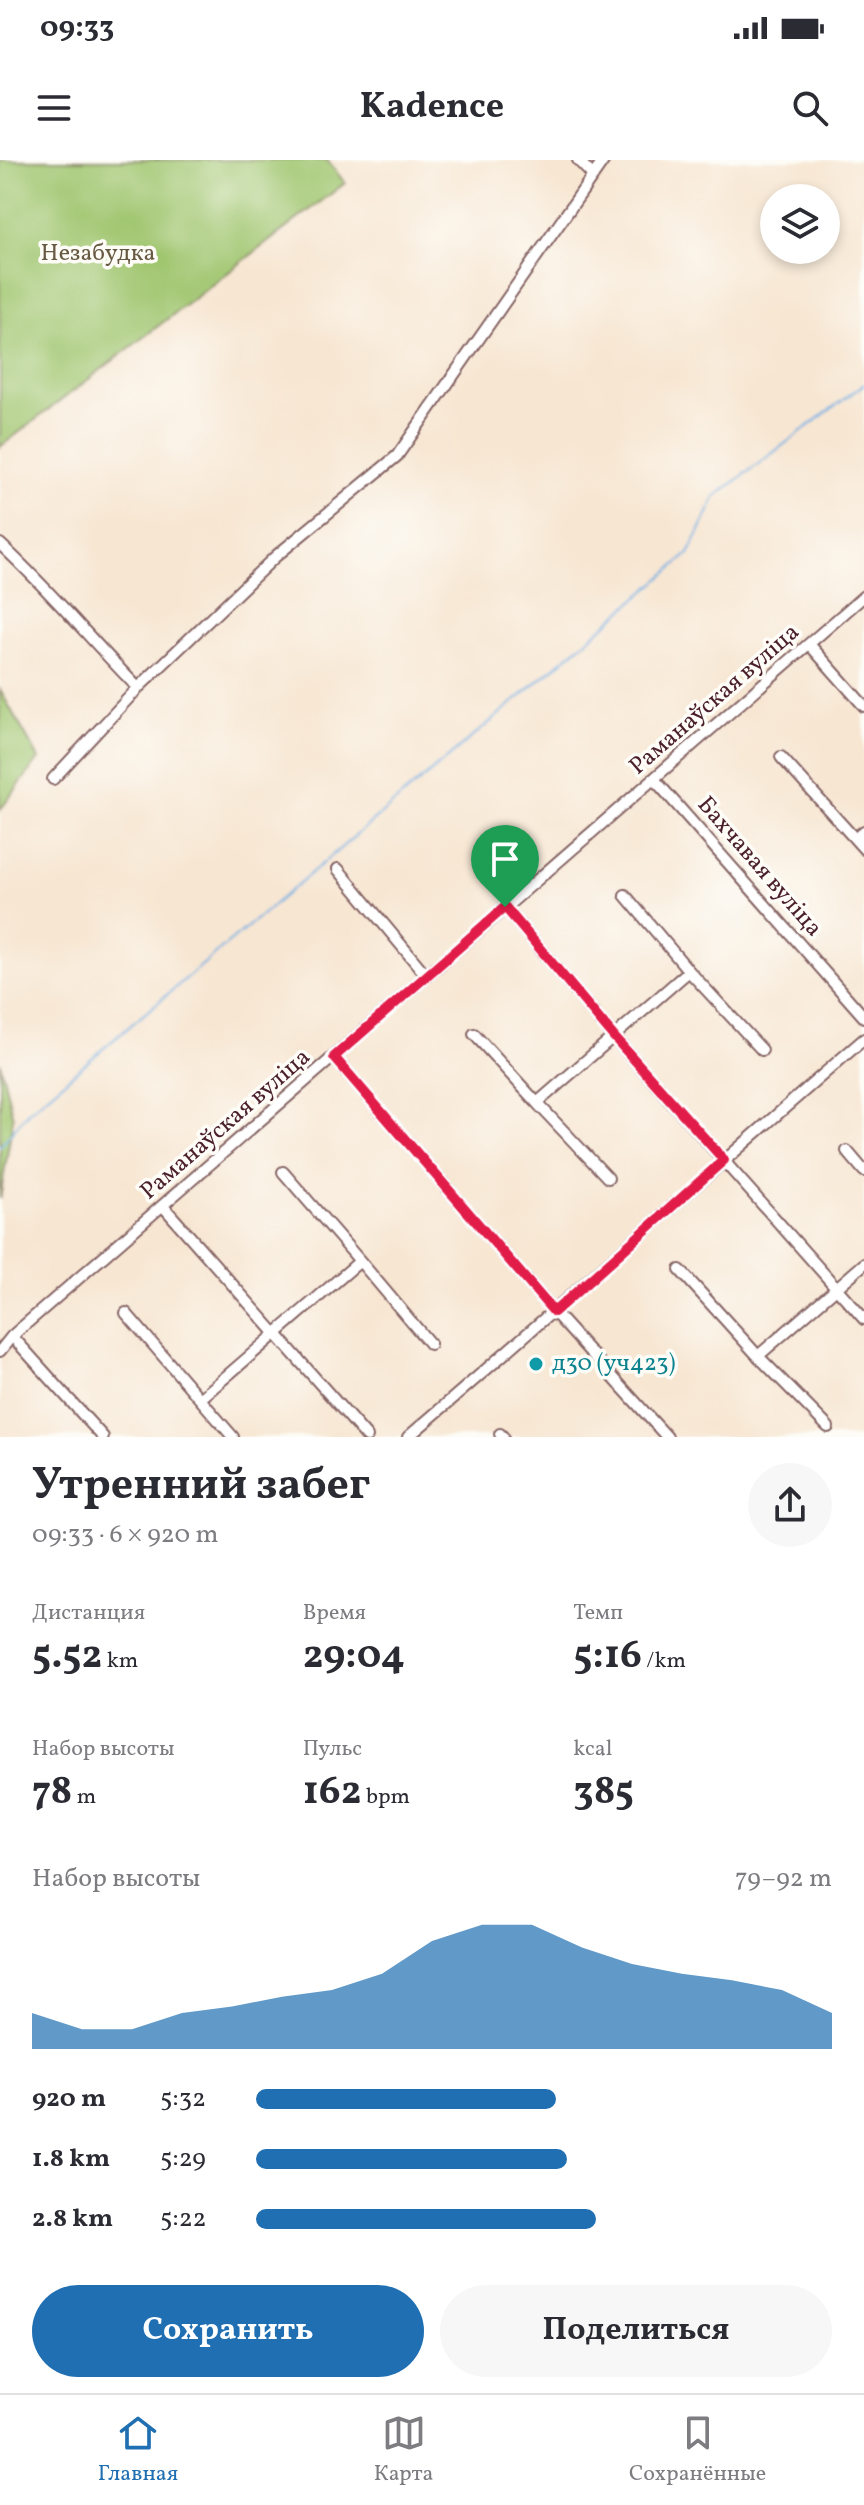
<!DOCTYPE html>
<html lang="ru">
<head>
<meta charset="utf-8">
<style>
	:root { --surface:#fff; --page:#f7f7f7; --text:#2b2b33; --muted:#7c7c81; --line:#e1e1e2; --accent:#1f6fb2 }
	body { margin:0; font-family:Vollkorn,serif; background:var(--page); color:var(--text); height:100vh; display:flex; flex-direction:column; font-size:30px; white-space:nowrap }
	* { box-sizing:border-box; margin:0 }
	p { font-size:26px; color:var(--muted) }
	.icon { flex:none; width:44px; height:44px; fill:none; stroke:currentColor; stroke-width:2; stroke-linecap:round; stroke-linejoin:round }
	.map { position:relative; height:1277px; overflow:hidden }
	.side { display:flex; flex-direction:column; background:var(--surface); flex:1 }
	.side>* { flex:none }
	.tools { position:absolute; left:760px; top:24px; display:grid; gap:16px }
	.tools a { display:grid; place-items:center; width:80px; height:80px; border-radius:50%; background:var(--surface); box-shadow:0 4px 12px #0003; font-size:40px }
	.pin { position:absolute; display:grid; place-items:center; width:68px; height:68px; color:#fff; margin:-82px -34px; border-radius:50% 50% 50% 0; rotate:-45deg; box-shadow:0 0 8px #0007 }
	.pin .icon { rotate:45deg }
	.round { display:grid; place-items:center; flex:none; width:84px; height:84px; border-radius:42px; background:var(--page) }
	.overview { display:flex; align-items:center; justify-content:space-between; height:136px; padding:0 32px }
	h1 { font-size:44px; font-weight:700; line-height:60px }
	.figures { display:grid; grid-template-columns:repeat(3,1fr); gap:12px; height:136px; padding:8px 32px }
	.figures div { display:grid; align-content:center }
	.figures b { font-size:40px; font-weight:700 }
	.figures small { font-size:22px; font-weight:400 }
	.figures p { font-size:22px }
	.chart { height:224px; padding:16px 32px }
	.chart p { display:flex; justify-content:space-between }
	.chart svg { width:100%; height:144px; margin-top:8px; fill:var(--accent); opacity:.7 }
	.button { display:flex; gap:16px; margin-top:auto; padding:16px 32px }
	.button a { flex:1; height:92px; border-radius:48px; background:var(--accent); color:#fff; font-size:32px; font-weight:700; line-height:92px; text-align:center }
	.button a+a { background:var(--page); color:var(--text) }
	ul { padding:0 32px; list-style:none; font-size:26px }
	li { display:grid; grid-template-columns:128px 96px 1fr; align-items:center; height:60px }
	li i { height:20px; border-radius:10px; background:var(--accent) }
	.status { display:flex; justify-content:space-between; align-items:center; height:56px; padding:0 40px; background:var(--surface); direction:ltr }
	.status svg { height:22px; fill:currentColor }
	header { display:flex; justify-content:space-between; align-items:center; height:104px; padding:0 32px; background:var(--surface); font-size:36px; font-weight:700 }
	.menu { display:flex; justify-content:space-around; align-items:center; height:112px; border-top:2px solid var(--line); background:var(--surface); font-size:22px; color:var(--muted) }
	.menu a { display:grid; justify-items:center; gap:4px }
	.menu .on { color:var(--accent) }
	.map>svg:first-child { display:block }
</style>
</head>
<body>
<div class="status"><b>09:33</b><svg viewBox="0 0 49 12"><path d="M0 12V9h3v3zM5 12V6h3v6zM10 12V3h3v9zM15 12V0h3v12zM26 1h20v11H26zM47 4h2v5h-2z"/></svg></div>
<header><svg class="icon" aria-label="menu" viewBox="0 0 24 24"><path d="M4 6h16M4 12h16M4 18h16"/></svg>Kadence<svg class="icon" aria-label="search" viewBox="0 0 24 24"><circle cx="10" cy="10" r="6"/><path d="M15 15l6 6"/></svg></header>
<div class="map">
<svg width="864" height="1277" viewBox="0 0 864 1277">
	<rect width="100%" height="100%" fill="#fdfcf7"/>
	<filter id="ink" filterUnits="userSpaceOnUse"><feTurbulence type="fractalNoise" baseFrequency=".0125" numOctaves="2"/><feDisplacementMap in="SourceGraphic" scale="16" xChannelSelector="R" yChannelSelector="G"/><feConvolveMatrix kernelMatrix="1 2 1 2 8 2 1 2 1" color-interpolation-filters="sRGB"/></filter>
	<filter id="wash" filterUnits="userSpaceOnUse"><feTurbulence type="fractalNoise" baseFrequency=".006" numOctaves="4" result="noise"/><feDisplacementMap in="SourceGraphic" scale="32" xChannelSelector="R" yChannelSelector="G"/><feGaussianBlur stdDeviation="1.8" result="paint"/><feColorMatrix in="noise" values="0 0 0 0 0 0 0 0 0 0 0 0 0 0 0 0 0 1.4 0 .05"/><feComposite in="paint" operator="in"/></filter>
	<g filter="url(#wash)">
		<rect width="100%" height="100%" fill="#f7e6d2"/>
		<!-- green -->
		<path fill="#a0c670" stroke="#75724e" stroke-width="2" d="M0,0H327L345,23L0,287Z
			M0,530L39,599L0,650Z
			M0,902L13,958L0,1039Z"/>
		<g fill="none" stroke-linecap="round" stroke-linejoin="round">
			<!-- stream -->
			<path stroke="#72afe4" stroke-width="2" d="M0,986L28,952L689,394L716,336L864,224"/>
		</g>
	</g>
	<g filter="url(#ink)">
		<g fill="none" stroke-linecap="round" stroke-linejoin="round">
			<!-- minor casing -->
			<g stroke="#876565" stroke-width="14">
				<path id="minor" d="M578,0L593,16
					M0,384C49,429 91,480 138,528
					M809,484L864,546
					M781,597L855,679L864,671
					M53,619L138,528L276,396L397,296L604,0
					M655,620L864,857
					M855,679L864,689
					M338,709L426,815
					M505,747L614,877L864,1159
					M689,811L762,890
					M474,874L537,943L689,811L625,735
					M334,897L554,1152L667,1277
					M537,943L608,1018
					M847,991L864,1011
					M163,1046L367,1277
					M360,1101L430,1184
					M680,1110L758,1196L864,1104
					M126,1153L200,1239L360,1101L283,1012
					M12,1176L103,1277
					M0,1191L12,1176L864,436
					M758,1196L828,1267
					M200,1239L233,1277
					M500,1274L503,1277
					M408,1277C561,1146 711,1011 864,879"/>
			</g>
			<!-- minor -->
			<use href="#minor" stroke="#fff" stroke-width="10"/>
		</g>
	</g>
	<g fill="none" stroke-linecap="round" stroke-linejoin="round" filter="url(#ink)">
		<!-- route casing -->
		<g stroke="#fff" stroke-width="16">
			<path id="route" d="M505,747L614,877L724,1000L554,1152L334,897Z"/>
		</g>
		<!-- route -->
		<use href="#route" stroke="#e11d48" stroke-width="10"/>
	</g>
	<!-- markers -->
	<circle fill="#0f9aa8" stroke="#fdfcf7" stroke-width="3" cx="536" cy="1204" r="8"/>
	<g text-anchor="middle" dominant-baseline="central" stroke-width="7" stroke-linejoin="round" paint-order="stroke">
		<!-- park labels -->
		<g font-size="24" fill="#685943" stroke="#fdfcf7">
			<text x="98" y="94">Незабудка</text>
		</g>
		<!-- street labels -->
		<g font-size="24" fill="#4a1f2b" stroke="#fdfcf7">
			<text transform="translate(715 540) rotate(-41)">Раманаўская вуліца</text>
			<text transform="translate(759 707) rotate(49)">Бахчавая вуліца</text>
			<text transform="translate(226 965) rotate(-41)">Раманаўская вуліца</text>
		</g>
		<!-- culture labels -->
		<g font-size="24" fill="#0d838f" stroke="#fdfcf7" text-anchor="start">
			<text x="552" y="1204">д30 (уч423)</text>
		</g>
	</g>
</svg>
<div class="tools">
<a><svg class="icon" aria-label="layers" viewBox="0 0 24 24"><path d="M12 4l9 5-9 5-9-5zM3 14l9 5 9-5"/></svg></a>
</div>
<div class="pin" style="left:505px;top:747px;background:#1e9e55"><svg class="icon" aria-label="arrive" viewBox="0 0 24 24"><path d="M6 21V4h12l-3 4 3 4H6"/></svg></div>
</div>
<section class="side">
<div class="overview"><div><h1>Утренний забег</h1><p>09:33 · 6 × 920 m</p></div><a class="round"><svg class="icon" aria-label="share" viewBox="0 0 24 24"><path d="M12 15V3M7 8l5-5 5 5M5 13v7h14v-7"/></svg></a></div>
<div class="figures">
<div><p>Дистанция</p><b>5.52<small> km</small></b></div>
<div><p>Время</p><b>29:04</b></div>
<div><p>Темп</p><b>5:16<small> /km</small></b></div>
</div>
<div class="figures">
<div><p>Набор высоты</p><b>78<small> m</small></b></div>
<div><p>Пульс</p><b>162<small> bpm</small></b></div>
<div><p>kcal</p><b>385</b></div>
</div>
<div class="chart"><p><span>Набор высоты</span>79–92 m</p>
<svg viewBox="0 0 160 44" preserveAspectRatio="none"><path d="M0 44V33L10 38L20 38L30 33L40 31L50 28L60 26L70 21L80 11L90 6L100 6L110 13L120 18L130 21L140 23L150 26L160 33V44z"/></svg>
</div>
<ul>
<li><b>920 m</b>5:32<i style="width:52%"></i></li>
<li><b>1.8 km</b>5:29<i style="width:54%"></i></li>
<li><b>2.8 km</b>5:22<i style="width:59%"></i></li>
</ul>
<div class="button"><a>Сохранить</a><a>Поделиться</a></div>
</section>
<nav class="menu">
<a class="on"><svg class="icon" aria-label="home" viewBox="0 0 24 24"><path d="M3 11l9-7 9 7M6 9v11h12V9"/></svg>Главная</a>
<a><svg class="icon" aria-label="map" viewBox="0 0 24 24"><path d="M3 6l6-2 6 2 6-2v14l-6 2-6-2-6 2zM9 4v14M15 6v14"/></svg>Карта</a>
<a><svg class="icon" aria-label="saved" viewBox="0 0 24 24"><path d="M7 4h10v16l-5-4-5 4z"/></svg>Сохранённые</a>
</nav>
</body>
</html>
